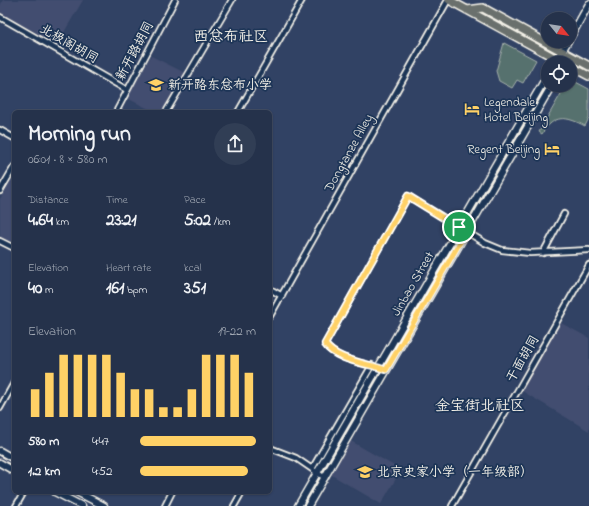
<!DOCTYPE html>
<html lang="en">
<head>
<meta charset="utf-8">
<style>
	:root { --surface:#25324b; --page:#313e55; --text:#f1f3f6; --muted:#a3aab5; --line:#424d63; --accent:#ffd166 }
	body { margin:0; font-family:"Indie Flower","LXGW WenKai TC",sans-serif; background:var(--page); color:var(--text); height:100vh; display:flex; flex-direction:column; font-size:15px; white-space:nowrap }
	* { box-sizing:border-box; margin:0 }
	p { font-size:13px; color:var(--muted) }
	.icon { flex:none; width:22px; height:22px; fill:none; stroke:currentColor; stroke-width:2; stroke-linecap:round; stroke-linejoin:round }
	.map { position:relative; flex:1; overflow:hidden }
	.panel { position:absolute; left:12px; top:110px; width:260px; height:384px; display:flex; flex-direction:column; background:var(--surface); border-radius:6px; box-shadow:0 1px 3px #0004,0 0 0 1px var(--line) }
	.panel>* { flex:none }
	.needle { width:26px; rotate:120deg }
	.tools { position:absolute; left:541px; top:12px; display:grid; gap:8px }
	.tools a { display:grid; place-items:center; width:36px; height:36px; border-radius:50%; background:var(--surface); box-shadow:0 1px 3px #0004,0 0 0 1px var(--line); font-size:20px }
	.pin { position:absolute; display:grid; place-items:center; width:34px; height:34px; color:#fff; margin:-17px; border:2px solid #fff; border-radius:50%; box-shadow:0 1px 4px #0007 }
	.round { display:grid; place-items:center; flex:none; width:42px; height:42px; border-radius:21px; background:var(--page) }
	.head { display:flex; align-items:center; justify-content:space-between; height:68px; padding:0 16px }
	h1 { font-size:22px; font-weight:700; line-height:30px }
	.figures { display:grid; grid-template-columns:repeat(3,1fr); gap:6px; height:68px; padding:4px 16px }
	.figures div { display:grid; align-content:center }
	.figures b { font-size:17px; font-weight:700 }
	.figures small { font-size:11px; font-weight:400 }
	.figures p { font-size:11px }
	.chart { height:112px; padding:8px 16px }
	.chart p { display:flex; justify-content:space-between }
	.chart svg { width:100%; height:72px; margin-top:4px; stroke:var(--accent); stroke-width:6 }
	ul { padding:0 16px; list-style:none; font-size:13px }
	li { display:grid; grid-template-columns:64px 48px 1fr; align-items:center; height:30px }
	li i { height:10px; border-radius:5px; background:var(--accent) }
	.map>svg:first-child { display:block }
</style>
</head>
<body>
<div class="map">
<svg width="589" height="506" viewBox="0 0 589 506">
	<rect width="100%" height="100%" fill="#314264"/>
	<filter id="ink" filterUnits="userSpaceOnUse"><feTurbulence type="fractalNoise" baseFrequency=".025" numOctaves="2"/><feDisplacementMap in="SourceGraphic" scale="8" xChannelSelector="R" yChannelSelector="G"/><feConvolveMatrix kernelMatrix="1 2 1 2 8 2 1 2 1" color-interpolation-filters="sRGB"/></filter>
	<g filter="url(#ink)">
		<!-- built -->
		<path fill="#434e70" d="M3,0H83L57,44L0,13V6Z
			M151,56L185,73L163,112H155L127,98Z
			M14,176V244L0,237V199Z
			M559,322L589,338V431L522,391Z
			M349,440L401,470L381,504L330,474Z"/>
		<!-- green -->
		<path fill="#57716e" stroke="#a6b1ab" d="M504,43L536,60L523,83L517,80L512,88L499,81L496,71Z
			M570,79L589,89V118L585,126C566,116 554,114 542,134L539,132L566,85H570Z"/>
		<g fill="none" stroke-linecap="round" stroke-linejoin="round">
			<!-- minor casing -->
			<g stroke="#f4f1e8" stroke-width="8">
				<path id="minor" d="M0,17L127,90
					M116,112L175,0
					M166,112L232,0
					M238,112L302,0
					M0,130L14,138
					M0,191L14,167
					M0,241L14,248
					M543,253L564,214
					M270,289L282,296
					M270,316L448,0
					M386,370C368,363 336,361 325,344L408,196L485,243L502,250L530,253L589,250
					M0,408L14,383
					M270,448L296,458L325,478
					M312,469L372,365
					M16,506L24,492
					M165,506L172,492
					M234,506L242,492
					M452,506L589,265"/>
			</g>
			<!-- secondary casing -->
			<g stroke="#f4f1e8" stroke-width="9">
				<path id="secondary" d="M570,38L589,4
					M555,63L568,41
					M0,451L14,459
					M0,463L14,471
					M55,492L82,506
					M77,492L104,506
					M298,506L548,74
					M308,506L552,85"/>
			</g>
			<!-- primary casing -->
			<g stroke="#f4f1e8" stroke-width="10">
				<path id="primary" d="M449,0L564,63
					M467,10L483,8L589,66
					M570,66L589,76"/>
			</g>
			<!-- minor -->
			<use href="#minor" stroke="#1d3557" stroke-width="4.5"/>
			<!-- secondary -->
			<use href="#secondary" stroke="#1d3557" stroke-width="6"/>
			<!-- primary -->
			<use href="#primary" stroke="#6a706d" stroke-width="7"/>
		</g>
	</g>
	<g fill="none" stroke-linecap="round" stroke-linejoin="round" filter="url(#ink)">
		<!-- route casing -->
		<g stroke="#fff" stroke-width="8">
			<path id="route" d="M408,196L466,232L386,370C368,363 336,361 325,344Z"/>
		</g>
		<!-- route -->
		<use href="#route" stroke="#ffd166" stroke-width="5"/>
	</g>
	<!-- icons -->
	<defs>
		<g id="school-bare" transform="scale(1.2)"><path d="M0-5L7-2L0 1L-7-2ZM-4 1L0 2.5L4 1V4Q0 6-4 4Z" fill="#ffd166" stroke="#1d3557" stroke-width="2.5" paint-order="stroke"/></g>
		<g id="hotel-bare" transform="scale(1.2)"><path d="M-6-4.5h1.5V1H6V5H4.5V3h-9V5H-6ZM-4 0a1.8 1.8 0 1 1 3.6 0ZM.5 0V-2.5h3Q6-2.5 6 0Z" fill="#ffd166" stroke="#1d3557" stroke-width="2.5" paint-order="stroke"/></g>
	</defs>
	<g fill-rule="evenodd">
		<use href="#school-bare" x="156" y="85"/>
		<use href="#hotel-bare" x="472" y="109"/>
		<use href="#hotel-bare" x="552" y="149"/>
		<use href="#school-bare" x="365" y="472"/>
	</g>
	<g text-anchor="middle" dominant-baseline="central" stroke-width="3.5" stroke-linejoin="round" paint-order="stroke">
		<!-- street labels -->
		<g font-size="13" fill="#f4f1e8" stroke="#1d3557">
			<text transform="translate(69 44) rotate(30)">北极阁胡同</text>
			<text transform="translate(135 51) rotate(-62)">新开路胡同</text>
			<text transform="translate(349 153) rotate(-61)">Dongtanze Alley</text>
			<text transform="translate(413 284) rotate(-60)">Jinbao Street</text>
			<text transform="translate(523 359) rotate(-60)">干面胡同</text>
		</g>
		<!-- poi labels -->
		<g font-size="13" fill="#f4f1e8" stroke="#1d3557" text-anchor="start">
			<text x="168" y="85">新开路东总布小学</text>
			<text x="484" y="102">Legendale<tspan x="484" dy="15">Hotel Beijing</tspan></text>
			<text x="540" y="149" text-anchor="end">Regent Beijing</text>
			<text x="377" y="472">北京史家小学（一年级部）</text>
		</g>
		<!-- quarter labels -->
		<g font-size="15" fill="#f4f1e8" stroke="#1d3557">
			<text x="231" y="37">西总布社区</text>
			<text x="480" y="406">金宝街北社区</text>
		</g>
	</g>
</svg>
<div class="tools">
<a><svg class="needle" viewBox="-14 -14 28 28"><path d="M0-13l5 13h-10z" fill="#e53935"/><path d="M0 13l5-13h-10z" fill="#a3aab5"/></svg></a>
<a><svg class="icon" aria-label="locate" viewBox="0 0 24 24"><circle cx="12" cy="12" r="6"/><path d="M12 2v4M12 18v4M2 12h4M18 12h4"/></svg></a>
</div>
<div class="pin" style="left:459px;top:227px;background:#1e9e55"><svg class="icon" aria-label="arrive" viewBox="0 0 24 24"><path d="M6 21V4h12l-3 4 3 4H6"/></svg></div>
<section class="panel">
<div class="head"><div><h1>Morning run</h1><p>06:01 · 8 × 580 m</p></div><a class="round"><svg class="icon" aria-label="share" viewBox="0 0 24 24"><path d="M12 15V3M7 8l5-5 5 5M5 13v7h14v-7"/></svg></a></div>
<div class="figures">
<div><p>Distance</p><b>4.64<small> km</small></b></div>
<div><p>Time</p><b>23:21</b></div>
<div><p>Pace</p><b>5:02<small> /km</small></b></div>
</div>
<div class="figures">
<div><p>Elevation</p><b>40<small> m</small></b></div>
<div><p>Heart rate</p><b>161<small> bpm</small></b></div>
<div><p>kcal</p><b>351</b></div>
</div>
<div class="chart"><p><span>Elevation</span>19–22 m</p>
<svg viewBox="0 0 160 44" preserveAspectRatio="none"><path d="M5 44V27M15 44V17M25 44V6M35 44V6M45 44V6M55 44V6M65 44V17M75 44V27M85 44V27M95 44V38M105 44V38M115 44V27M125 44V6M135 44V6M145 44V6M155 44V17"/></svg>
</div>
<ul>
<li><b>580 m</b>4:47<i style="width:100%"></i></li>
<li><b>1.2 km</b>4:52<i style="width:93%"></i></li>
</ul>
</section>
</div>
</body>
</html>
